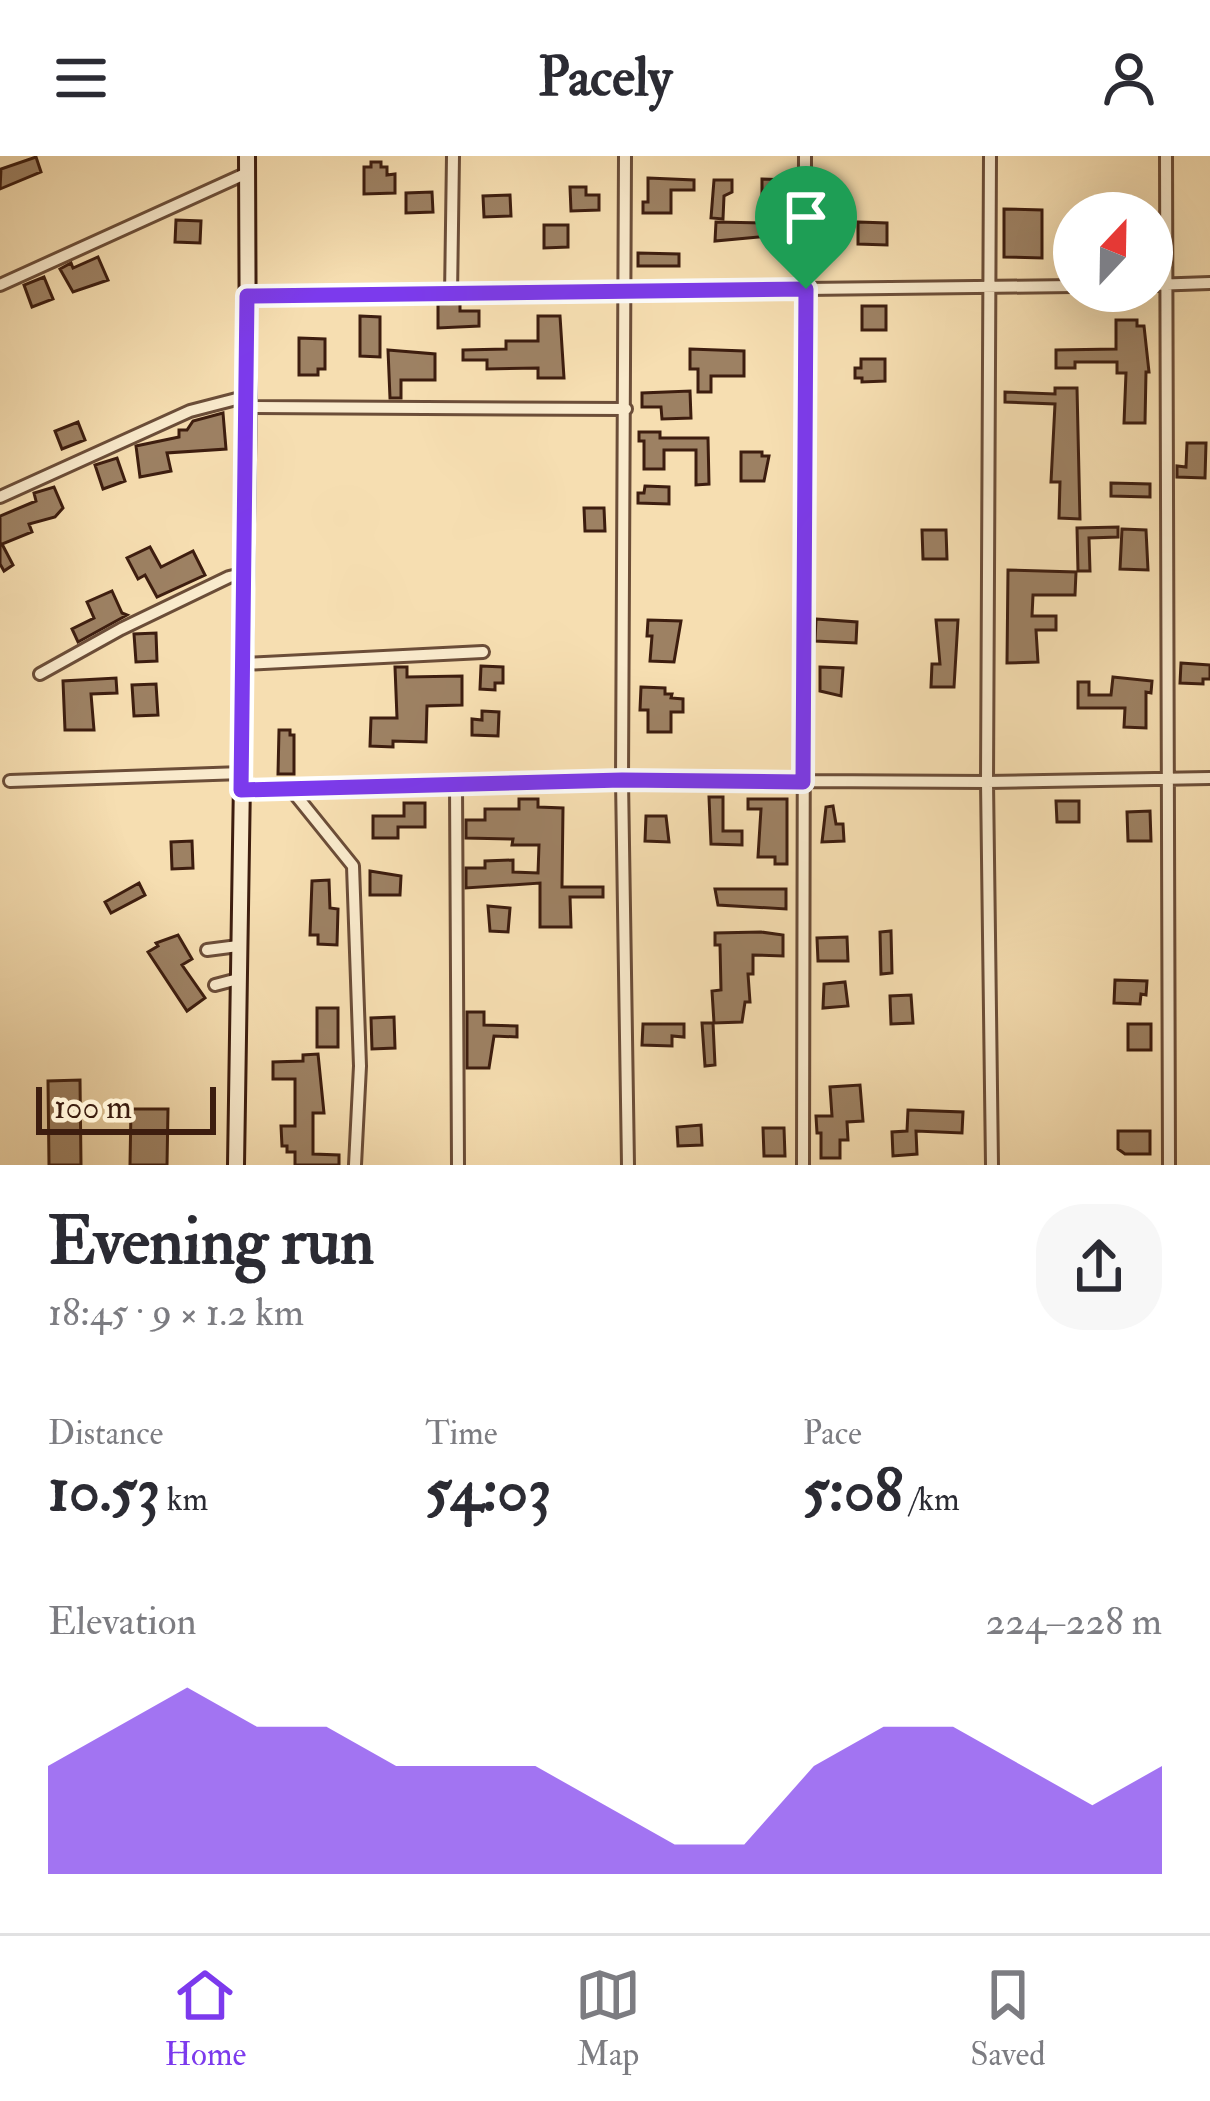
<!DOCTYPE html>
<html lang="en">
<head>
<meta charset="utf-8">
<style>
	:root { --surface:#fff; --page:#f7f7f7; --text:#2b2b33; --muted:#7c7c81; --line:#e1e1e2; --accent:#7c3aed }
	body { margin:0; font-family:"IM FELL Double Pica",serif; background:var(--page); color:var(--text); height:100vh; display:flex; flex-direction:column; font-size:45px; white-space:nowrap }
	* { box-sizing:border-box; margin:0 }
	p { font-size:39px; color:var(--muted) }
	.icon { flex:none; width:66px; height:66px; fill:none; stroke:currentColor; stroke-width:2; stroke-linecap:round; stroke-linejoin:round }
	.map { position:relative; height:1009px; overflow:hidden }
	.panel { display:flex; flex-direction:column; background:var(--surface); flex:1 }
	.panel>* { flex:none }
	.needle { width:78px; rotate:22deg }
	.tools { position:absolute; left:1053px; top:36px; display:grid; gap:24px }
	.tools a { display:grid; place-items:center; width:120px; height:120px; border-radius:50%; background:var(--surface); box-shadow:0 12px 48px #0002; font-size:60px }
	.scale { position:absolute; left:36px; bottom:30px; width:180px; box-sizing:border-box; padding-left:12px; border:6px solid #3d1d0f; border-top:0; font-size:33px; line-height:42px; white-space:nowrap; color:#3d1d0f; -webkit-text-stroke:9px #f9eacc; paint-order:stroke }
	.pin { position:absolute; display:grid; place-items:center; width:102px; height:102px; color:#fff; margin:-123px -51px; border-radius:50% 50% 50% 0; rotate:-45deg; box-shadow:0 0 12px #0007 }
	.pin .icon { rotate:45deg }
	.round { display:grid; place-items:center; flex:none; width:126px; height:126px; border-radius:48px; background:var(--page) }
	.overview { display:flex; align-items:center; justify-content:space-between; height:204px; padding:0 48px }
	h1 { font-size:66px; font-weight:700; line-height:90px }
	.figures { display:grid; grid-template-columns:repeat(3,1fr); gap:18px; height:204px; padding:12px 48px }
	.figures div { display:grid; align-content:center }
	.figures b { font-size:60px; font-weight:700 }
	.figures small { font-size:33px; font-weight:400 }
	.figures p { font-size:33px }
	.chart { height:336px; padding:24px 48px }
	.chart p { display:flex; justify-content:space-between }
	.chart svg { width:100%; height:216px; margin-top:12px; fill:var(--accent); opacity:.7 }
	header { display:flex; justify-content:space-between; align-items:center; height:156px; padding:0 48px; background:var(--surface); font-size:54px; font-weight:700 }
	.tab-bar { display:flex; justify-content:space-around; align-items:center; height:168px; border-top:3px solid var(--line); background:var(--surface); font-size:33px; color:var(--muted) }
	.tab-bar a { display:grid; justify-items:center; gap:6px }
	.tab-bar .selected { color:var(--accent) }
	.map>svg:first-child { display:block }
</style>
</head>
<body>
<header><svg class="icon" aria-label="menu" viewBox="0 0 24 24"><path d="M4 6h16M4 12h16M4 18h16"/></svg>Pacely<svg class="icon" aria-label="person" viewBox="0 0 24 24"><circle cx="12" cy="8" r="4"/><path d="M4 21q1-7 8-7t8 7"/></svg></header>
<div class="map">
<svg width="1210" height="1009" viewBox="0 0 1210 1009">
	<rect width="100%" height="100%" fill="#f6deb1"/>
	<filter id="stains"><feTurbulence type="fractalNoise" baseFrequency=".00167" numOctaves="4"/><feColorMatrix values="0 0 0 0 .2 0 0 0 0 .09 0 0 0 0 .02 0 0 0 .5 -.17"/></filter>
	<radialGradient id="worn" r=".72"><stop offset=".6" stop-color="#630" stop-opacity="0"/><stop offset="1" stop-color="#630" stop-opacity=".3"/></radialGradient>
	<!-- building -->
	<path fill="#9d8163" stroke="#3d1d0f" stroke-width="3" d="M36,1L41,16L0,33L1,13Z
		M371,6H381V11H387V19L395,18V37L364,38V11H371Z
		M648,22L694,24V34H671V57H643V46H648Z
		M762,23L788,24V45L762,44Z
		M714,24H732V36L724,40L723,63L711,62Z
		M570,31H586V39H599V54L571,55Z
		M432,36L433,56L406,57V37Z
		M510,39L511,60L484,61L483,40Z
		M1004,53L1042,54V102L1004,101Z
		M176,64L201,65L200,87L175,86Z
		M716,66L769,67V80L715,85Z
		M858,66L887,67V89L858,88Z
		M544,69H568V91L544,92Z
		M638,97L679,98V110H638Z
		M98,101L108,124L73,136L60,113L71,107L73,112Z
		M44,121L53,143L32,151L24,129Z
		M460,147V155H479V170L438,172V148Z
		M862,150H886V174H862Z
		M360,160L380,161V201L360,200Z
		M538,160H560L564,222H538V212L487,213V204H463V194L506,193V185H538Z
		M1116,164H1137V170H1144L1149,216H1146L1145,267H1124L1126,217H1117V206H1075V212H1056V194L1116,193Z
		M299,182L325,183V213H318V219H299Z
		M690,193L744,195V220H711V236H698V213H690Z
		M388,194L435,198V224H401V242H390Z
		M861,203H885V225L862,226V222H855V212H861Z
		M1055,232H1077L1080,363L1059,362L1060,326H1051L1055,248L1005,246V236L1055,238Z
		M690,235L691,262L662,263L661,251H642V237Z
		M223,257L226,293L167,297L171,315L140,321L136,290L179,281V274H187L193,265Z
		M78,266L85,284L62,293L55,275Z
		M639,276H660V282H708L709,328L696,329V294H664V313H644V285H639Z
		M1187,287H1206L1205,322L1177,321V310L1186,311Z
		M741,296H762V300H769L764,325H741Z
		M117,302L125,325L103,333L95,309Z
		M1111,327L1150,328V341L1111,340Z
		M645,330L669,331V348L638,347V337H644Z
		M54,331L63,352L55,361L29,368L32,376L2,388L13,409L4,415L0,408V360L36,345L34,337Z
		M584,352H604L605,375H585Z
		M1118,371V381L1089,382L1090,415H1078L1077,372Z
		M1122,373L1146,374L1148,414L1120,413Z
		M922,374H946L947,403H923Z
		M150,391L161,411L193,395L205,419L157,441L145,419L138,423L127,402Z
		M1008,414L1076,416L1075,439H1033L1032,460H1056V474H1036L1038,506L1007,507Z
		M112,435L122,457L127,459L78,486L72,473L94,462L87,446Z
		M816,463L857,466L856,487L815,485Z
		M648,464L681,465L674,506L650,505L652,480H647Z
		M936,464H958L954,531H931L932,508H940Z
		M156,477L157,505L136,506L134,478Z
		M1181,507L1210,509V523H1203V528L1180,527Z
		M481,510L503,511V527H495V534L480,533Z
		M395,511H407V521L462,520V549L427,550L426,586L393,585V591L370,590L371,562H397Z
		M820,511L843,512L841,540L820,535Z
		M1113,521L1152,525L1151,537L1146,536V572L1124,571L1125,552H1078V526H1089V539H1111Z
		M116,522L117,537L91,538L94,574H65L63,525Z
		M156,528L158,559L134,560L132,529Z
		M641,531L665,532V538H672L671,542L683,543V556H671V576H648V554H640Z
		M482,555L499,556L498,580L472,579V563L482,564Z
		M279,574H290V579H294V618H278Z
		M709,641H723V675H742V689L711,688Z
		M519,643H538V651L563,652L562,731H603V741H570L571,771H540V727L466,732V712H485V705L513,704V716L538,717L539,689H512L513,683L466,682V664H485V653H519Z
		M748,643H787V708H775V701H758L761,653H748Z
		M1056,645H1079V666H1057Z
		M404,647H425V671H398V682H373V660H404Z
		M833,650L836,668H843L844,685L822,686L826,651Z
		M1150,655L1151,685H1128L1127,656Z
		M646,660H666L669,686L645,685Z
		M192,685L193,712L172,713L171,686Z
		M370,715L401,720L400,739H370Z
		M329,724L330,752L338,753L337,789L318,788V779H310L312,725Z
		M139,727L145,739L111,757L105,746Z
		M715,733H786V753L718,749Z
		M488,750L510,752L508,776L490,775Z
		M891,775L892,817L881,818L880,776Z
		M761,776L783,779V800L753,799V818H748L750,846H745L742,866L714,867L712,835L721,834L720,789H715V777Z
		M178,779L192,803L182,809L205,842L187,855L148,796L158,790L156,787Z
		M847,781L848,805H818L817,782Z
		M1115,824L1147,825L1146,839L1141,838L1140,848L1114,847Z
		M845,826L848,850L823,852L824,828Z
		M911,839L913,867L891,868L890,840Z
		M317,852H338V891H317Z
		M467,856H484V869L517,870V881L494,880L489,912H467Z
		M394,861L395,892L372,893L371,862Z
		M702,867H713L715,909L705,910Z
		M643,868H684V881L672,880V890L642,889Z
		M1128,868H1151V894H1128Z
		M318,898L324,957H313V998L339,999V1009H295V996H287V990H282L281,970H295V923H273V906L303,905V899Z
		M80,924L81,1009H49L48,925Z
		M860,929L863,965L847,966L848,984H840V1002H821V977H817L816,960H832L830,931Z
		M131,953H168L167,1009H130Z
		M908,954L963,956L962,977L916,975L917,998L893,1000L892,976L907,975Z
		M701,969L702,989L678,990L677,971Z
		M763,972H784L785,1000H764Z
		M1118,975H1150V998H1125L1118,993Z"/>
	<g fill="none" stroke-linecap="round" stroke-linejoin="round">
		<!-- street casing -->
		<g stroke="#6b4d38" stroke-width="16">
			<path id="street" d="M625,0L622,624L628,1009
				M990,0L987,626L992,1009
				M1166,0L1169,1009
				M0,129L247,17
				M1152,129L1210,127
				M247,139L1074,130
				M451,140L453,0
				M248,251L626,253
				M0,341L190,255L248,240
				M243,508L483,496
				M40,518L121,473L229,421L246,417
				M10,625L242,617
				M456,628L458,1009
				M290,632L353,710L360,910L355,1009
				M241,634L622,624L987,626L1210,622
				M207,794L238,790
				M215,829L238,823
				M803,1009L805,0"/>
		</g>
		<!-- secondary casing -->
		<g stroke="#3d1d0f" stroke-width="20">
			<path id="secondary" d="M236,1009L248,240L247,0"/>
		</g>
		<!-- street -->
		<use href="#street" stroke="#f9eacc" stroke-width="10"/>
		<!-- secondary -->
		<use href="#secondary" stroke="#f9eacc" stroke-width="14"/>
	</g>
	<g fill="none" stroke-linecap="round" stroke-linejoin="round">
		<!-- route casing -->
		<g stroke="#fff" stroke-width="24">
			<path id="route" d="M806,133L803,626L622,624L241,634L247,140Z"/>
		</g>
		<!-- route -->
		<use href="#route" stroke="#7c3aed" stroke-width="15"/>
	</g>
	<rect width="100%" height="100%" filter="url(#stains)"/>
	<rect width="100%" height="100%" fill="url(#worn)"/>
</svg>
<div class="tools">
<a><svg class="needle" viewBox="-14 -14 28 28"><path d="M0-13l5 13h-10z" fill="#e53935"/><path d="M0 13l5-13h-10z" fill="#7c7c81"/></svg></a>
</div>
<div class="scale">100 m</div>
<div class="pin" style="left:806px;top:133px;background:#1e9e55"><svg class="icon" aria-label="arrive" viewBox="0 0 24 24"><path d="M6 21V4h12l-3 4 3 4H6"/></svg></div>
</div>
<section class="panel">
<div class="overview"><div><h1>Evening run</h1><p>18:45 · 9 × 1.2 km</p></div><a class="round"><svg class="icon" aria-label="share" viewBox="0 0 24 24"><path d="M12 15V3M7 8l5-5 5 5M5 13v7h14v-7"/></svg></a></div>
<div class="figures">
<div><p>Distance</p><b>10.53<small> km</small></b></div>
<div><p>Time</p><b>54:03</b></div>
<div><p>Pace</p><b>5:08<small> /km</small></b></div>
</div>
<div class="chart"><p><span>Elevation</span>224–228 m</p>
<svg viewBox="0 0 160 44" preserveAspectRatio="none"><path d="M0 44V22L10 14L20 6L30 14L40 14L50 22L60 22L70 22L80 30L90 38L100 38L110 22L120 14L130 14L140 22L150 30L160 22V44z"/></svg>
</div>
</section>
<nav class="tab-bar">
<a class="selected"><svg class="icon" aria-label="home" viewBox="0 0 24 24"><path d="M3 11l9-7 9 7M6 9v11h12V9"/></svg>Home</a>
<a><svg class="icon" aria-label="map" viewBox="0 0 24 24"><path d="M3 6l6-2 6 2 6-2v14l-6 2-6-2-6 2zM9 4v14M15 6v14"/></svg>Map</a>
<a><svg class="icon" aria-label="saved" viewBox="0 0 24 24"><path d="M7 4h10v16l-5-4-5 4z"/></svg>Saved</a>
</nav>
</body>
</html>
